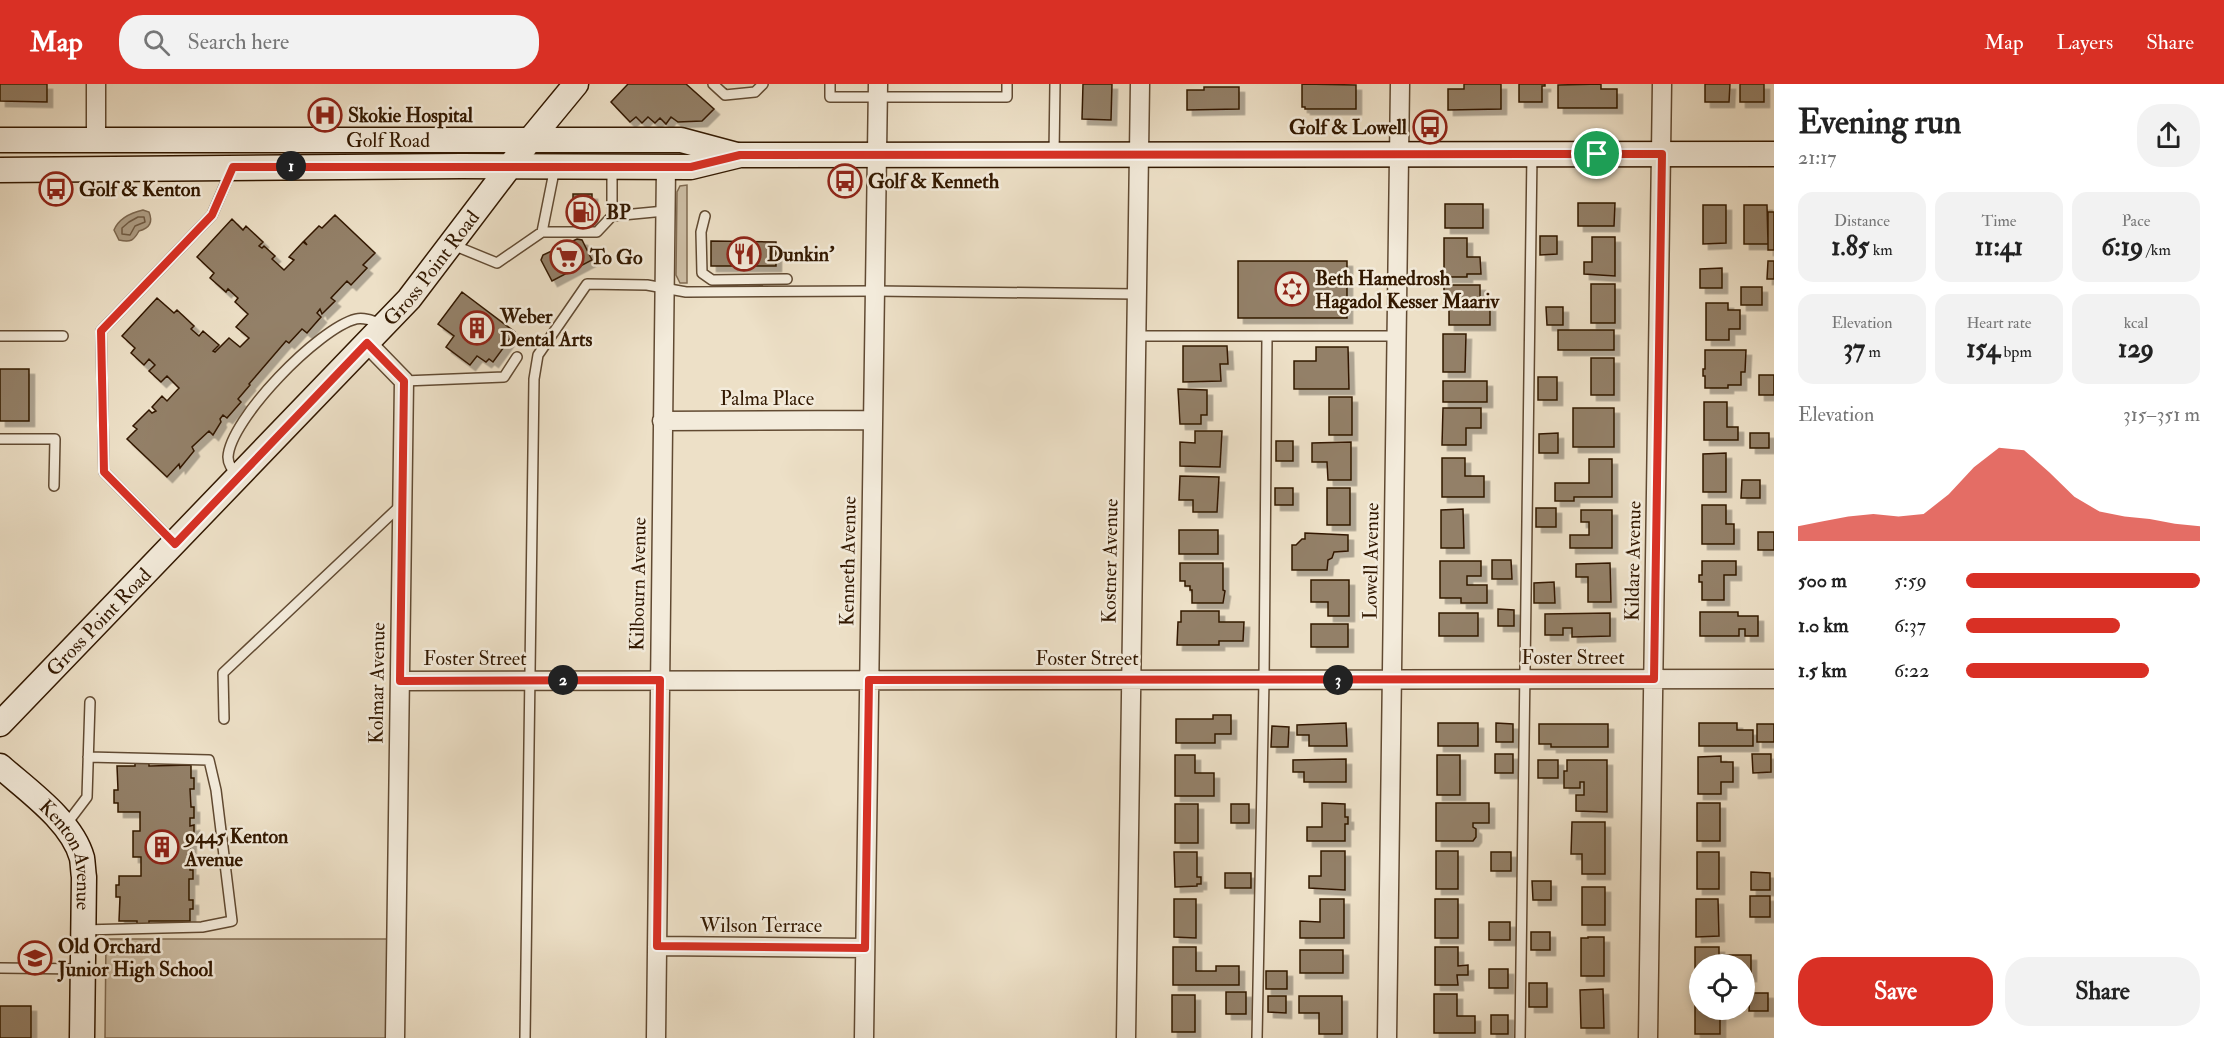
<!DOCTYPE html>
<html lang="en">
<head>
<meta charset="utf-8">
<style>
	:root { --surface:#fff; --page:#f2f2f2; --text:#222; --muted:#767676; --accent:#d93025 }
	body { margin:0; font-family:"IM FELL Double Pica",serif; background:var(--page); color:var(--text); height:100vh; display:flex; flex-direction:column; font-size:22px; white-space:nowrap }
	* { box-sizing:border-box; margin:0 }
	p { font-size:20px; color:var(--muted) }
	.icon { flex:none; width:33px; height:33px; fill:none; stroke:currentColor; stroke-width:2; stroke-linecap:round; stroke-linejoin:round }
	.map { position:relative; flex:1; overflow:hidden }
	.side { display:flex; flex-direction:column; background:var(--surface); width:450px }
	.side>* { flex:none }
	.fabs { position:absolute; left:1689px; top:870px; display:grid; gap:12px }
	.fabs a { display:grid; place-items:center; width:66px; height:66px; border-radius:50%; background:var(--surface); box-shadow:0 3px 9px #0003; font-size:30px }
	.pin { position:absolute; display:grid; place-items:center; width:51px; height:51px; color:#fff; margin:-26px; border:3px solid #fff; border-radius:50%; box-shadow:0 2px 6px #0007 }
	.km { position:absolute; width:30px; height:30px; margin:-15px; border-radius:50%; background:#222; color:#fff; font-size:16px; line-height:30px; text-align:center }
	.round { display:grid; place-items:center; flex:none; width:63px; height:63px; border-radius:24px; background:var(--page) }
	.summary { display:flex; align-items:center; justify-content:space-between; height:102px; padding:0 24px }
	h1 { font-size:33px; font-weight:800; line-height:45px }
	.stats { display:grid; grid-template-columns:repeat(3,1fr); gap:9px; height:102px; padding:6px 24px }
	.stats div { display:grid; align-content:center; border-radius:15px; background:var(--page); text-align:center }
	.stats b { font-size:26px; font-weight:800 }
	.stats small { font-size:16px; font-weight:400 }
	.stats p { font-size:16px }
	.chart { height:168px; padding:12px 24px }
	.chart p { display:flex; justify-content:space-between }
	.chart svg { width:100%; height:108px; margin-top:6px; fill:var(--accent); opacity:.7 }
	.primary-button { display:flex; gap:12px; margin-top:auto; padding:12px 24px }
	.primary-button a { flex:1; height:69px; border-radius:24px; background:var(--accent); color:#fff; font-size:24px; font-weight:800; line-height:69px; text-align:center }
	.primary-button a+a { background:var(--page); color:var(--text) }
	ul { padding:0 24px; list-style:none; font-size:20px }
	li { display:grid; grid-template-columns:96px 72px 1fr; align-items:center; height:45px }
	li i { height:15px; border-radius:8px; background:var(--accent) }
	header { display:flex; align-items:center; gap:36px; box-sizing:border-box; height:84px; padding:0 30px; background:var(--accent); color:#fff }
	header strong { font-size:28px }
	nav { display:flex; gap:33px; margin-inline-start:auto; font-size:21px }
	.search { width:420px; height:54px; background:var(--page); display:flex; align-items:center; gap:15px; box-sizing:border-box; padding:0 21px; border-radius:24px; color:var(--muted); font-size:22px }
	main { display:flex; flex:1; min-height:0 }
	.map>svg:first-child { display:block }
</style>
</head>
<body>
<header>
<strong>Map</strong>
<div class="search"><svg class="icon" aria-label="search" viewBox="0 0 24 24"><circle cx="10" cy="10" r="6"/><path d="M15 15l6 6"/></svg>Search here</div>
<nav><a>Map</a><a>Layers</a><a>Share</a></nav>
</header>
<main>
<div class="map">
<svg width="1774" height="954" viewBox="0 0 1774 954">
	<defs>
		<filter id="shadow"><feDropShadow dx="5.5" dy="5.5" stdDeviation="0" flood-color="#0004"/></filter>
	</defs>
	<rect width="100%" height="100%" fill="#ede0c7"/>
	<filter id="stains"><feTurbulence type="fractalNoise" baseFrequency=".00333" numOctaves="4"/><feColorMatrix values="0 0 0 0 .2 0 0 0 0 .09 0 0 0 0 .02 0 0 0 .5 -.17"/></filter>
	<radialGradient id="worn" r=".72"><stop offset=".6" stop-color="#630" stop-opacity="0"/><stop offset="1" stop-color="#630" stop-opacity=".3"/></radialGradient>
	<!-- green -->
	<path fill="#cdbea5" stroke="#806b52" stroke-width="1.5" d="M687,101V199H680L676,191L677,108L680,102Z
		M106,855H392L390,954H105Z"/>
	<!-- water -->
	<path fill="#ad9c83" stroke="#7c674f" stroke-width="1.5" d="M143,126L149,128C153,138 150,144 139,147C134,156 131,159 119,156L114,146C119,134 130,129 143,126Z"/>
	<g fill="none" stroke-linecap="round" stroke-linejoin="round">
		<!-- shore -->
		<path stroke="#705a42" stroke-width="1.5" d="M138,133H144L145,138L135,142L130,151L122,150V144L129,138Z"/>
	</g>
	<!-- building -->
	<path fill="#938067" stroke="#321800" stroke-width="1.5" filter="url(#shadow)" d="M0,0H47V18L0,17Z
		M628,0H686L714,25L702,37L678,38L671,33L666,40L660,34L655,39L648,33L642,39L636,33L630,38L611,18Z
		M1083,0H1112L1111,36L1082,35Z
		M1302,0L1356,1V25H1305V23H1302Z
		M1464,0H1501V25L1448,26V5H1464Z
		M1519,0H1545V2H1542V18H1519Z
		M1601,0V5H1617V24H1558V1Z
		M1705,0H1730L1729,18H1705Z
		M1740,0H1764V18H1740Z
		M1204,3H1239V25L1187,26V6H1204Z
		M573,110H592V146H573Z
		M1578,119H1615L1614,142H1578Z
		M1445,120H1483V144H1445Z
		M1703,121H1726V159L1703,160Z
		M1744,121H1767L1768,160H1744Z
		M1768,128H1774V166H1768Z
		M335,131L375,169L363,181L367,184L351,201L347,197L331,214L335,217L322,230L320,225L317,229L321,233L307,249L302,245L289,259L286,257L249,300L250,301L238,315L241,318L227,334L223,331L220,335L221,338L213,351L209,347L192,363L194,367L180,384L179,380L167,393L127,355L137,345L133,342L149,326L152,329L156,327L152,323L162,312L167,317L179,304L167,292L161,298L149,287L155,281L149,275L144,281L131,269L135,264L122,252L157,214L174,229L177,226L194,242L191,245L199,252L203,247L219,261L213,267L215,268L229,254L240,263L249,254L236,243L248,230L235,218L238,214L228,205L226,208L210,194L214,189L197,173L232,135L243,146L246,142L263,158L259,162L262,164L264,162L275,172L272,175L284,186L294,176L289,173L303,158L307,161L304,157L319,142L322,144Z
		M1540,152H1557V170L1540,171Z
		M1592,153H1615V192L1584,190V178H1592Z
		M1444,154H1467V173H1480L1481,190H1467V193H1444Z
		M577,155L582,156L592,176L552,197L541,176L543,171Z
		M711,157L776,158V182H711Z
		M1238,177H1347V234H1238Z
		M1768,177H1774V195H1767Z
		M1722,184V204H1700V185Z
		M1591,200H1615V239H1591Z
		M1444,201H1480V222H1490V241H1449V220H1444Z
		M1741,203H1762V221H1741Z
		M462,208L515,248L493,278L489,275L486,278L477,272L470,281L446,263L454,252L438,240Z
		M1706,219H1728V226H1740V245H1729V256H1706Z
		M1546,223H1563V241H1547Z
		M1558,246H1614V266H1558Z
		M1443,250H1466L1465,288H1443Z
		M1183,262H1227L1228,280H1220L1221,297L1183,298Z
		M1316,263H1348L1349,305H1294V277H1316Z
		M1705,266H1746L1745,288H1741V301H1728V304H1705V292H1703V285H1705Z
		M1591,274H1614V311H1591Z
		M0,285H29V337H0Z
		M1759,291H1774V311H1759Z
		M1538,293H1557V316H1538Z
		M1443,297H1487V318H1443Z
		M1178,305L1207,306V331H1201V340H1180Z
		M1329,313H1352V351H1329Z
		M1704,318H1727V343H1738V356H1704Z
		M1443,324H1481V344H1466V361H1442Z
		M1573,324H1614V363H1573Z
		M1195,347H1222L1220,383L1180,382V358L1195,359Z
		M1558,349V369H1539V350Z
		M1750,349H1769V364H1750Z
		M1276,357H1293V377H1276Z
		M1351,358V396H1328L1327,378H1312V359Z
		M1726,369V408H1703V370Z
		M1442,374H1465V392H1484V413H1442Z
		M1589,375H1612V413H1574V417H1555V399H1589Z
		M1180,392L1219,393L1217,428H1193V416H1179Z
		M1742,396H1760V414H1741Z
		M1275,404H1293V421H1275Z
		M1327,404H1350V441H1327Z
		M1702,421H1726V440H1734V460H1702Z
		M1536,424H1556V443H1536Z
		M1463,425L1464,464H1441V426Z
		M1581,426H1612V464H1570V451H1589V438H1581Z
		M1179,446H1218V470H1179Z
		M1758,448H1774V466H1758Z
		M1305,449L1348,451V467L1334,468L1332,474L1328,476L1327,486H1292V461H1296L1302,455H1305Z
		M1492,476H1511L1512,495H1492Z
		M1440,477H1481V492H1467V501H1487V519H1461V514H1440Z
		M1702,477H1736V491H1724V516H1702V498H1699V491H1702Z
		M1180,479H1223V506L1225,507L1223,519H1192V506H1190V502H1185V497H1180Z
		M1610,479L1611,518H1588V493H1576V480Z
		M1311,496H1349V532H1328V518H1311Z
		M1554,498L1555,519H1534V499Z
		M1498,525L1514,526V542H1498Z
		M1181,527H1219V538H1244L1243,557H1219V561H1177L1178,538H1181Z
		M1700,528H1738V532H1758V552H1745V545H1739V552H1700Z
		M1439,529H1478V552H1439Z
		M1610,529V552L1572,553V544H1563V551H1545V530Z
		M1311,540H1348V563H1311Z
		M1213,631H1231V650H1215V659H1176V635H1213Z
		M1346,639L1347,662H1309V651H1297V641Z
		M1438,639H1478V662H1438Z
		M1496,639L1513,640V658H1496Z
		M1699,639H1737V646H1753V662H1699Z
		M1539,640H1608V663H1551V660H1539Z
		M1757,640H1774V658H1757Z
		M1272,642L1289,643L1288,663H1271Z
		M1495,670H1513V689H1495Z
		M1752,670H1771V688L1753,689Z
		M1175,671H1195V689H1214V712H1175Z
		M1437,671H1460V711H1437Z
		M1721,672V678H1733V698H1721V710H1698V673Z
		M1346,675V698H1304V688H1293V676Z
		M1538,676H1558V694H1538Z
		M1567,676H1607V728L1576,727V711H1584V698H1580V704H1564V687H1567Z
		M135,678H149V682L191,681V694H194V705H190L191,723H194V734H190V742L194,741V752H191L190,786H193V795H189V816H193V825H190V837H149V840H137V837H119L120,813H116V801H119V792H141V773H133V747H140V728H118V719H114V706H118L117,682H135Z
		M1322,719L1345,720V733H1348V740H1345V757H1307V743H1322Z
		M1436,719H1489V739H1473V743L1476,745V753L1473,757H1436Z
		M1697,719H1720V757H1697Z
		M1175,720H1198V759H1175Z
		M1231,720H1249V739H1231Z
		M1572,738H1605V790H1582V770H1571Z
		M1321,767H1345V806L1309,804V792H1321Z
		M1436,767H1458V805H1436Z
		M1174,768H1197V793H1201V800H1197V802L1175,803Z
		M1491,768H1511V787H1491Z
		M1697,768H1719V805H1697Z
		M1751,788L1770,789V806H1751Z
		M1225,789H1251V804H1225Z
		M1532,797H1551V816H1533Z
		M1582,803H1605V841H1582Z
		M1750,812H1770V833H1750Z
		M1174,815H1196V854L1174,853Z
		M1320,815H1344V854H1300V837L1320,838Z
		M1435,815H1458V854H1435Z
		M1696,815H1718L1719,852L1696,853Z
		M1489,838H1510V856H1489Z
		M1531,848H1550V866H1531Z
		M1588,853H1604V892H1581V854H1588Z
		M1173,863H1196V887H1216V882H1239V901H1173Z
		M1435,863H1458V882L1468,881V891H1457L1458,901H1435Z
		M1695,863H1719V871H1751V892H1744V880H1700V900H1695Z
		M1300,866H1343V889H1300Z
		M1489,885H1508V904H1489Z
		M1266,887H1287V905H1266Z
		M1529,899H1547V923H1529Z
		M1603,905L1604,944H1581L1580,906Z
		M1226,908H1246V930H1226Z
		M1750,909H1768V927H1749Z
		M1434,910H1457V932H1475V949H1434Z
		M1695,910H1700V926H1720V950H1695Z
		M1172,911H1195V948H1172Z
		M1268,912H1286V929L1268,928Z
		M1299,912H1342V950H1319V929H1299Z
		M0,922H31V954H0Z
		M1491,931H1508V950H1491Z"/>
	<g fill="none" stroke-linecap="round" stroke-linejoin="round">
		<!-- service casing -->
		<g stroke="#614a32" stroke-width="12">
			<path id="service" d="M713,0L725,11L755,8L763,0
				M830,0V13H1007V0
				M1054,70L1055,0
				M612,132L665,127
				M705,132L701,148L702,189L712,196L787,195
				M542,148L555,83
				M453,161L497,179L542,148H597L612,132V85
				M0,252H63
				M1136,252H1396
				M404,297L504,293L517,273
				M0,355H55L54,402
				M239,392C233,387 228,381 228,373C230,335 319,244 356,235C364,233 374,237 383,240
				M173,458L104,388L101,247L212,131L231,87
				M224,635L223,589L400,422
				M65,742L87,713L90,618
				M83,846L202,843L232,837L216,706L209,676L88,673
				M0,884L83,885
				M525,954L534,295L538,271L587,200L647,201L686,208L875,207L1136,210
				M1257,954L1264,596L1267,253
				M1520,954L1532,70"/>
		</g>
		<!-- minor casing -->
		<g stroke="#614a32" stroke-width="21">
			<path id="minor" d="M96,57V0
				M367,259L404,297L395,954
				M662,337L873,336
				M400,597L1774,595
				M657,862L865,864
				M656,954L666,83
				M864,954L878,0
				M1126,954L1140,0
				M1387,954L1400,0
				M1648,954L1662,0"/>
		</g>
		<!-- secondary casing -->
		<g stroke="#321800" stroke-width="27">
			<g id="secondary">
				<path id="s1" d="M0,56H681L737,71"/>
				<path d="M0,86L461,82L691,83L740,71L1774,70"/>
				<path id="s2" d="M0,640L409,215L529,57L576,0"/>
				<path id="s3" d="M0,682C27,706 72,737 82,774C83,780 83,787 84,793L82,954"/>
			</g>
		</g>
		<!-- service -->
		<use href="#service" stroke="#f3ebdb" stroke-width="9"/>
		<!-- minor -->
		<use href="#minor" stroke="#f3ebdb" stroke-width="18"/>
		<!-- secondary -->
		<use href="#secondary" stroke="#f3ebdb" stroke-width="24"/>
	</g>
	<g fill="none" stroke-linecap="round" stroke-linejoin="round">
		<!-- route casing -->
		<g stroke="#fff" stroke-width="12">
			<path id="route" d="M1597,70H1662L1654,595L869,596L865,864L657,862L660,596L400,597L404,297L367,259L175,460L104,388L101,247L212,131L233,83H691L740,71Z"/>
		</g>
		<!-- route -->
		<use href="#route" stroke="#d93025" stroke-width="8"/>
	</g>
	<!-- icons -->
	<defs>
		<g id="hospital-ring" transform="scale(1.725)"><circle r="9.5" fill="#f3ebdb" stroke="#8f2418" stroke-width="1.5"/><path d="M-5-5h3v3.5h4V-5h3V5h-3V1.5h-4V5h-3Z" fill="#8f2418"/></g>
		<g id="bus-ring" transform="scale(1.725)"><circle r="9.5" fill="#f3ebdb" stroke="#8f2418" stroke-width="1.5"/><path d="M-5-6H5V4H4V6H2V4H-2V6H-4V4H-5ZM-3.5-4V0h7V-4ZM-3.5 1.2v1.5H-2V1.2ZM2 1.2v1.5H3.5V1.2Z" fill="#8f2418"/></g>
		<g id="fuel-ring" transform="scale(1.725)"><circle r="9.5" fill="#f3ebdb" stroke="#8f2418" stroke-width="1.5"/><path d="M-5.5-6h7V0h2V4h1.3V-2.5L3-4.5l.8-.8L6-3V5H2.5V1h-1V6h-7ZM-4.2-4.7v3.2H.2V-4.7Z" fill="#8f2418"/></g>
		<g id="restaurant-ring" transform="scale(1.725)"><circle r="9.5" fill="#f3ebdb" stroke="#8f2418" stroke-width="1.5"/><path d="M-5-6h1v4h1v-4h1v4h1v-4h1v5L-1.5 .5V6h-2V.5L-5-1ZM5-6V6H3V1.5H1.5Q1.5-4 5-6Z" fill="#8f2418"/></g>
		<g id="supermarket-ring" transform="scale(1.725)"><circle r="9.5" fill="#f3ebdb" stroke="#8f2418" stroke-width="1.5"/><path d="M-6-5.5h2.5l.6 2H6L4.5 2H-2.5L-4.4-4H-6ZM-1.5 3.2a1.3 1.3 0 1 0 .1 0ZM3 3.2a1.3 1.3 0 1 0 .1 0Z" fill="#8f2418"/></g>
		<g id="synagogue-ring" transform="scale(1.725)"><circle r="9.5" fill="#f3ebdb" stroke="#8f2418" stroke-width="1.5"/><path d="M0-6.5L5.6 3.2H-5.6ZM0 6.5L5.6-3.2H-5.6Z" fill="#8f2418"/></g>
		<g id="building-ring" transform="scale(1.725)"><circle r="9.5" fill="#f3ebdb" stroke="#8f2418" stroke-width="1.5"/><path d="M-4-6H4V6H1V3H-1V6H-4ZM-2.5-4.3h1.7v1.8h-1.7ZM.8-4.3h1.7v1.8H.8ZM-2.5-1h1.7V.8h-1.7ZM.8-1h1.7V.8H.8Z" fill="#8f2418"/></g>
		<g id="school-ring" transform="scale(1.725)"><circle r="9.5" fill="#f3ebdb" stroke="#8f2418" stroke-width="1.5"/><path d="M0-5L7-2L0 1L-7-2ZM-4 1L0 2.5L4 1V4Q0 6-4 4Z" fill="#8f2418"/></g>
	</defs>
	<g fill-rule="evenodd">
		<use href="#hospital-ring" x="325" y="31"/>
		<use href="#bus-ring" x="1430" y="43"/>
		<use href="#bus-ring" x="845" y="97"/>
		<use href="#bus-ring" x="56" y="105"/>
		<use href="#fuel-ring" x="583" y="128"/>
		<use href="#restaurant-ring" x="744" y="170"/>
		<use href="#supermarket-ring" x="567" y="173"/>
		<use href="#synagogue-ring" x="1292" y="205"/>
		<use href="#building-ring" x="477" y="244"/>
		<use href="#building-ring" x="162" y="763"/>
		<use href="#school-ring" x="35" y="874"/>
	</g>
	<g text-anchor="middle" dominant-baseline="central" stroke-width="5" stroke-linejoin="round" paint-order="stroke">
		<!-- poi labels -->
		<g font-size="20" font-weight="bold" fill="#321800" stroke="#f3ebdb" text-anchor="start">
			<text x="348" y="31">Skokie Hospital</text>
			<text x="1407" y="43" text-anchor="end">Golf &amp; Lowell</text>
			<text x="868" y="97">Golf &amp; Kenneth</text>
			<text x="79" y="105">Golf &amp; Kenton</text>
			<text x="606" y="128">BP</text>
			<text x="767" y="170">Dunkin'</text>
			<text x="590" y="173">To Go</text>
			<text x="1315" y="194">Beth Hamedrosh<tspan x="1315" dy="23">Hagadol Kesser Maariv</tspan></text>
			<text x="500" y="232">Weber<tspan x="500" dy="23">Dental Arts</tspan></text>
			<text x="185" y="752">9445 Kenton<tspan x="185" dy="23">Avenue</tspan></text>
			<text x="58" y="862">Old Orchard<tspan x="58" dy="23">Junior High School</tspan></text>
		</g>
		<!-- street labels -->
		<g font-size="20" fill="#321800" stroke="#f3ebdb">
			<text stroke="none"><textPath href="#s1" startOffset="388">Golf Road</textPath></text>
			<text stroke="none"><textPath href="#s2" startOffset="628">Gross Point Road</textPath></text>
			<text x="767" y="314">Palma Place</text>
			<text transform="translate(848 477) rotate(-89)">Kenneth Avenue</text>
			<text transform="translate(1110 477) rotate(-89)">Kostner Avenue</text>
			<text transform="translate(1371 477) rotate(-89)">Lowell Avenue</text>
			<text transform="translate(1633 477) rotate(-89)">Kildare Avenue</text>
			<text transform="translate(638 500) rotate(-89)">Kilbourn Avenue</text>
			<text stroke="none"><textPath href="#s2" startOffset="142">Gross Point Road</textPath></text>
			<text x="1573" y="573">Foster Street</text>
			<text x="475" y="574">Foster Street</text>
			<text x="1087" y="574">Foster Street</text>
			<text transform="translate(377 599) rotate(-89)">Kolmar Avenue</text>
			<text stroke="none"><textPath href="#s3" startOffset="117">Kenton Avenue</textPath></text>
			<text x="761" y="841">Wilson Terrace</text>
		</g>
	</g>
	<rect width="100%" height="100%" filter="url(#stains)"/>
	<rect width="100%" height="100%" fill="url(#worn)"/>
</svg>
<div class="fabs">
<a><svg class="icon" aria-label="locate" viewBox="0 0 24 24"><circle cx="12" cy="12" r="6"/><path d="M12 2v4M12 18v4M2 12h4M18 12h4"/></svg></a>
</div>
<div class="pin" style="left:1597px;top:70px;background:#1e9e55"><svg class="icon" aria-label="arrive" viewBox="0 0 24 24"><path d="M6 21V4h12l-3 4 3 4H6"/></svg></div>
<b class="km" style="left:291px;top:82px">1</b>
<b class="km" style="left:563px;top:596px">2</b>
<b class="km" style="left:1338px;top:596px">3</b>
</div>
<section class="side">
<div class="summary"><div><h1>Evening run</h1><p>21:17</p></div><a class="round"><svg class="icon" aria-label="share" viewBox="0 0 24 24"><path d="M12 15V3M7 8l5-5 5 5M5 13v7h14v-7"/></svg></a></div>
<div class="stats">
<div><p>Distance</p><b>1.85<small> km</small></b></div>
<div><p>Time</p><b>11:41</b></div>
<div><p>Pace</p><b>6:19<small> /km</small></b></div>
</div>
<div class="stats">
<div><p>Elevation</p><b>37<small> m</small></b></div>
<div><p>Heart rate</p><b>154<small> bpm</small></b></div>
<div><p>kcal</p><b>129</b></div>
</div>
<div class="chart"><p><span>Elevation</span>315–351 m</p>
<svg viewBox="0 0 160 44" preserveAspectRatio="none"><path d="M0 44V38L10 36L20 34L30 33L40 34L50 33L60 25L70 14L80 6L90 7L100 16L110 26L120 32L130 34L140 35L150 37L160 38V44z"/></svg>
</div>
<ul>
<li><b>500 m</b>5:59<i style="width:100%"></i></li>
<li><b>1.0 km</b>6:37<i style="width:66%"></i></li>
<li><b>1.5 km</b>6:22<i style="width:78%"></i></li>
</ul>
<div class="primary-button"><a>Save</a><a>Share</a></div>
</section>
</main>
</body>
</html>
